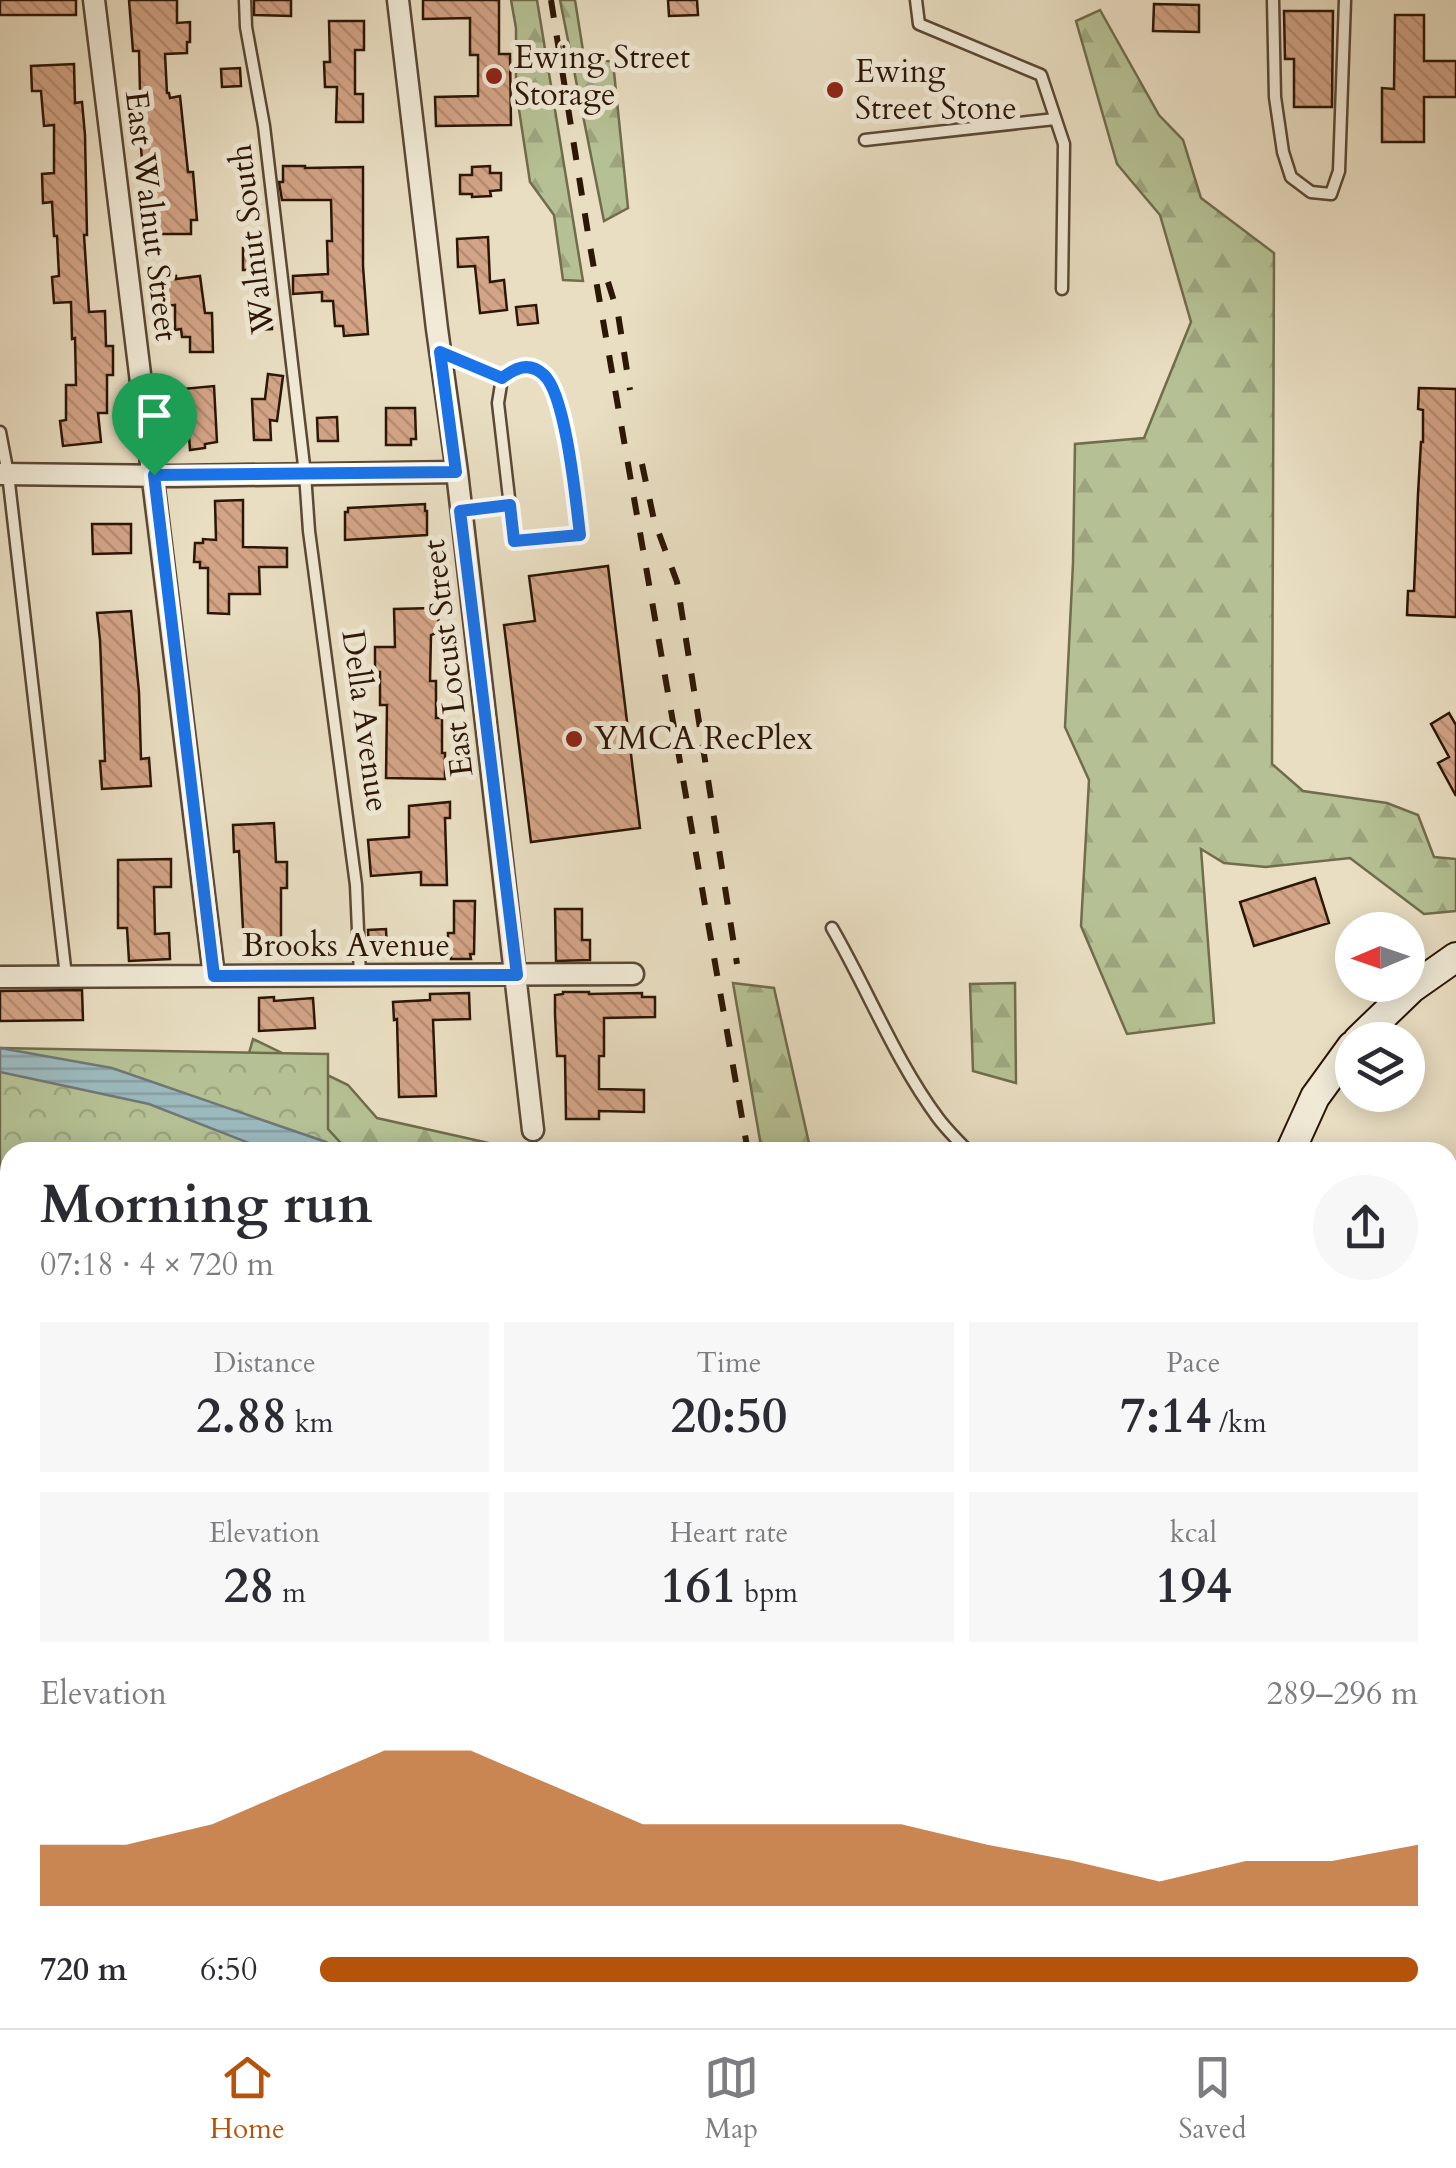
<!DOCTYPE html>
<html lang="en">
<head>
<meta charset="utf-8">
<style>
	:root { --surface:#fff; --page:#f7f7f7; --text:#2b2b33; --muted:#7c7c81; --line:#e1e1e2; --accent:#b45309 }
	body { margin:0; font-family:Cardo,serif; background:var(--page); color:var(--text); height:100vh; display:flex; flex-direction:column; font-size:38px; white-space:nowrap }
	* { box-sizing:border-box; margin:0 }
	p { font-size:32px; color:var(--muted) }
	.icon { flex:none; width:55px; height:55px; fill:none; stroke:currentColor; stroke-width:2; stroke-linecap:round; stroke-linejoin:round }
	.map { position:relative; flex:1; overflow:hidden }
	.panel { position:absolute; left:0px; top:1142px; width:1458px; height:888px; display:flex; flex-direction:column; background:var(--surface); border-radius:30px 30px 0 0; box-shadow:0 5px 25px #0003 }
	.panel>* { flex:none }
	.needle { width:65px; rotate:268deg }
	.controls { position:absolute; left:1335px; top:912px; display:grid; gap:20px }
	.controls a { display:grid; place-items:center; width:90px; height:90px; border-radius:50%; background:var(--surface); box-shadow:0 5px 25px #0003; font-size:50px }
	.pin { position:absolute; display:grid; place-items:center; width:85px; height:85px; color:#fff; margin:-102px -42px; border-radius:50% 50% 50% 0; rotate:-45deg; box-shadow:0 0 10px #0007 }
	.pin .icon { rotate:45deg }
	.round { display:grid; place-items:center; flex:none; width:105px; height:105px; border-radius:52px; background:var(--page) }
	.summary { display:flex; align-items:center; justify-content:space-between; height:170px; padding:0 40px }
	h1 { font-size:55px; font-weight:700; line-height:75px }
	.stats { display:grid; grid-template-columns:repeat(3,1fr); gap:15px; height:170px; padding:10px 40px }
	.stats div { display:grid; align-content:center; border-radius:0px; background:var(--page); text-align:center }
	.stats b { font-size:50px; font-weight:700 }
	.stats small { font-size:28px; font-weight:400 }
	.stats p { font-size:28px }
	.chart { height:280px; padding:20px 40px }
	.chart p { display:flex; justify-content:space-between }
	.chart svg { width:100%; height:180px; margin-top:10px; fill:var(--accent); opacity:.7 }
	ul { padding:0 40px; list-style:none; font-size:32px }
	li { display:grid; grid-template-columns:160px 120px 1fr; align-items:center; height:75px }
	li i { height:25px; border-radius:12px; background:var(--accent) }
	.menu { display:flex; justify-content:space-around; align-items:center; height:140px; border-top:2px solid var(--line); background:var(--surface); font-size:28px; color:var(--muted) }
	.menu a { display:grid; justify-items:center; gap:5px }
	.menu .on { color:var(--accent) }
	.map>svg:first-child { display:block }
</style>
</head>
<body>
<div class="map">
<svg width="1456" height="2028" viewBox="0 0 1456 2028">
	<defs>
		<pattern id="forest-firs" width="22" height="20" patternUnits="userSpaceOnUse" patternTransform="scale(2.5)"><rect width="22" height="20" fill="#b5c194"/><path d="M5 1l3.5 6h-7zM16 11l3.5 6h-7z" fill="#9ca57e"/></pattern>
		<pattern id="park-crowns" width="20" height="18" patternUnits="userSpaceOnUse" patternTransform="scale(2.5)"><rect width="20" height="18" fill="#b5c194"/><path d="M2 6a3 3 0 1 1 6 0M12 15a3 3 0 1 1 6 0" fill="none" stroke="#9ca57e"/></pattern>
		<pattern id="water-rules" width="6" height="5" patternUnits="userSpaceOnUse" patternTransform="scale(2.5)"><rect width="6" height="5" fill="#9cb9be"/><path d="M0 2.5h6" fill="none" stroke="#879ea2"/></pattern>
		<pattern id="building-back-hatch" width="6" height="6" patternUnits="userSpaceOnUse" patternTransform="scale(2.5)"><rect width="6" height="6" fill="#d3a486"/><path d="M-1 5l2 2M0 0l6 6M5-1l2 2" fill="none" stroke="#b58c72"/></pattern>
	</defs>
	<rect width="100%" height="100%" fill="#e9dec2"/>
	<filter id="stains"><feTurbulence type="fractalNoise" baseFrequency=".002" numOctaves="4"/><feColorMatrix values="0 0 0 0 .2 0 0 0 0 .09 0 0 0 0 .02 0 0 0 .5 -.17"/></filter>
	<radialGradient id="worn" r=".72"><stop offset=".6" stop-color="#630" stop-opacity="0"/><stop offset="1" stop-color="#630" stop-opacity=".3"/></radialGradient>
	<!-- forest -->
	<path fill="url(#forest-firs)" stroke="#706c4c" stroke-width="2.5" d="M511,0H537L583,281L563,280L554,215L530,182L516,90V28Z
		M560,0H575L584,57L613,62L628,208L604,221Z
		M1100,10L1159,115L1183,140L1201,198L1274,253L1272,764L1303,791L1387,803L1418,815L1434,857L1456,859V911L1424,914L1350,858L1266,867L1224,863L1201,849L1214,1023L1127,1034L1081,926L1089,780L1065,727L1073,563L1075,444L1144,438L1191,322L1160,215L1117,164L1076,21Z
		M733,983L774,988L811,1152H762Z
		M1015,983L1016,1083L973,1071L970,984Z
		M253,1039L348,1085L377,1118L529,1152H221Z
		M1448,1737L1456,1740V1879L1448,1874Z"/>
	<!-- park -->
	<path fill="url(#park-crowns)" stroke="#706c4c" stroke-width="2.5" d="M0,1048L328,1054V1129L349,1152H10V1343H0Z"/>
	<!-- water -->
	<path fill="url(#water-rules)" stroke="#6f7874" stroke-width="2.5" d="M0,1048L112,1068L326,1142L344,1152H272L149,1104L0,1072Z"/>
	<!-- building -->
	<path fill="url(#building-back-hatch)" stroke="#2c1605" stroke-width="2.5" d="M0,0H76V15H0Z
		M129,0H177V23L190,22V42H187V53L165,54L167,93H169L170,98L180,96L188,172H193L197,220H191V234H156V193L152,194L149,159L142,160L140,135L146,134L140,91L139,51H133Z
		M254,0H291V16L254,15Z
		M423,0H499V54H510L511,125L436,126L435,97L478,96V55H470V18L423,19Z
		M668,0H697L698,15L669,16Z
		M1154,4L1199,5V32L1153,31Z
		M1284,11H1333L1332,107H1294V59H1285Z
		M1395,15H1424V61H1456V97H1424V142H1382V88L1394,89Z
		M329,21H364V50H355V94H363V122H336L337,87H325L324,62H330Z
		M74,64L75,103L82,102L85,135L87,235H84L89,312L105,311L106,346H113V375H107V413H98L101,442L63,446L60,421L66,420V385H76L75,338L72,339L71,302L54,303L52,277L59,276L57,236H54L52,202L43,203L42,174L54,173V125L44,126L41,91H32L31,66Z
		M240,68L241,86L222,87L221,69Z
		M283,166H305V168L363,167V266L368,334L344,336L343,326H335L333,301H322V292L293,294V276L328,274L327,241H332L331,200H282L279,182H283Z
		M490,166V173H501V190L490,191L491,196L472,197V194H460V175H472V167Z
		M488,237L490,282L504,280L507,310L480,313L475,266L458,267L457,239Z
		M243,248H266L267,270H243Z
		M176,276V279L200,276L205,313H212L213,352H190V337H182L181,329L175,330V305L165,306L164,300L157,297V278Z
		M536,305L538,323L518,325L516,307Z
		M253,314H272V329L254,330Z
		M268,374L283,376L277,421L270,420L271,440H254L252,399H265Z
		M214,386L217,442L205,444V448L190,450L189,436H186L184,408H178L176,393L183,392L182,389Z
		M1419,388L1456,389V617L1407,615L1408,591H1414L1418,494L1421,442H1423V410L1418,409Z
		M386,408H415L416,439H411V445H386Z
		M337,417L338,441H318L317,418Z
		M243,500V547L287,548V567H259L260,594H229V614L208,613V568H200V562H194L195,543H203V539L216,540L215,501Z
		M425,504V511H427V535L345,540V512H348V508Z
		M92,524H131V553L93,554Z
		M608,566L640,828L531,842L504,625L535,621L529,576Z
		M433,608V611H438L439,632L431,635L430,681H436V718H442V753H445V779L386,778L387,705H380V672H375V647H395L394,609Z
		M131,611L139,692L141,759L149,758L151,786L102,789L100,761H105L100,640L97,613Z
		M1449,713L1456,725V796L1438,763L1449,757L1431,724Z
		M450,802V818H445L447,885H421V872L371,876L368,840L409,837V806Z
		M274,823L276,862H287V888H281V947L244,948L239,851L234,852L233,825Z
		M171,859V887H154L155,934L169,933L170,959L129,961L127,928H118V860Z
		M1315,878L1329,923L1254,946L1240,902Z
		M454,901H475L474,954H470L471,959H451V953H448V933H454Z
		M555,909H582V940H590V960L556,961Z
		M386,929L387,951L369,952L368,930Z
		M82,990L83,1020L0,1021V991Z
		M563,992H589V994L642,993V997H655V1017L604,1018V1056H599V1089L644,1090V1112L599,1111V1119H566L565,1056H557L555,1014V995L563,994Z
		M469,993L470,1019L433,1020L436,1096L399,1097L397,1019L394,1020L393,1002L430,1000V994Z
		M274,997V1001L313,998L315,1028L259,1031V998Z"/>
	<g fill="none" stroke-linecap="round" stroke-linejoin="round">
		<!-- lane casing -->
		<g stroke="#5b4834" stroke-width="15">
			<path id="lane" d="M245,0L246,27L264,126L305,474L309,531L356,885L360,976
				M916,0L919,24L1041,75L1064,144L1062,289
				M1273,0L1275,97L1283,152L1291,177L1311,192L1331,194L1339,171L1345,0
				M865,140L1055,119
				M440,352L502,378
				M515,368C525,368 536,367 544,375C566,397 576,502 580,535L514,541L498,403L502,378Z
				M0,432L8,474L66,976
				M462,511L510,505
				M832,928C868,990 895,1060 938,1118C947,1130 958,1141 969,1152
				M1448,1203L1456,1202
				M1448,1584L1456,1579
				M1448,1722L1456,1725
				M0,1884H10
				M223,2020L224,2028
				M968,2020V2028"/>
		</g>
		<!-- street casing -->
		<g stroke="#5b4834" stroke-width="25">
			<path id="street" d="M94,0L214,976
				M398,0L437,329L457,472L533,1130
				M0,474L176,476L457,472
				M0,977L633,974
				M0,1731L10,1733
				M58,2020L59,2028
				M391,2028L392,2020
				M720,2028L722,2020"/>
		</g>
		<!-- secondary casing -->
		<g stroke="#2c1605" stroke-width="32">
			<path id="secondary" d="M1358,1040L1412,988L1456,957
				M1290,1152L1315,1097L1352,1046
				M1143,2028L1146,2020"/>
		</g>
		<!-- lane -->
		<use href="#lane" stroke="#f1ead7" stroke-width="10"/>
		<!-- street -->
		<use href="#street" stroke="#f1ead7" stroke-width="20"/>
		<!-- secondary -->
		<use href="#secondary" stroke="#f1ead7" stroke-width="28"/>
		<!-- rail -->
		<path stroke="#2c1605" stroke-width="6" stroke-dasharray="18 18" stroke-linecap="butt" d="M551,0L589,240L748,1152
			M608,282L618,314L630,390
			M642,464L654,520L677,582L737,964
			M901,2020L902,2028"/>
	</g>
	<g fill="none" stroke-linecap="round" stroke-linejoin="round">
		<!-- route casing -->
		<g stroke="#fff" stroke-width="20">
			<path id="route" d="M440,352L502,378C515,368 529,361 544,375C566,395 576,502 580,535L514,541L510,505L460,511L517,975L214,976L154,475L456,472Z"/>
		</g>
		<!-- route -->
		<use href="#route" stroke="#1a73e8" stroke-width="12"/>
	</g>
	<!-- markers -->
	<g fill="#8f2418" stroke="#f1ead7" stroke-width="4">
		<circle cx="494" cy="76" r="10"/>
		<circle cx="835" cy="90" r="10"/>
		<circle cx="574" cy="739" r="10"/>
	</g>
	<g text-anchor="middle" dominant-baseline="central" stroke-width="10" stroke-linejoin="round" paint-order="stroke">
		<!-- poi labels -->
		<g font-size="32" fill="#2c1605" stroke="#f1ead7" text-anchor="start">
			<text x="514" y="58">Ewing Street<tspan x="514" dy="37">Storage</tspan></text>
			<text x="855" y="72">Ewing<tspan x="855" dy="37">Street Stone</tspan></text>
			<text x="594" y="739">YMCA RecPlex</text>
		</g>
		<!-- street labels -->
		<g font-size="32" fill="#2c1605" stroke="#f1ead7">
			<text transform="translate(151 216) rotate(83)">East Walnut Street</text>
			<text transform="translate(252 239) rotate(-97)">Walnut South</text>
			<text transform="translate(448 658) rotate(-97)">East Locust Street</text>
			<text transform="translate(365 721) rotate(82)">Della Avenue</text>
			<text x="346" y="946">Brooks Avenue</text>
		</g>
	</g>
	<rect width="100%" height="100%" filter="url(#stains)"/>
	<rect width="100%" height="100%" fill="url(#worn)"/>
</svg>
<div class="controls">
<a><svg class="needle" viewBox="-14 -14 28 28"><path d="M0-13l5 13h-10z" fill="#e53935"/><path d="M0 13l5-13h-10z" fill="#7c7c81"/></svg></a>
<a><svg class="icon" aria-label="layers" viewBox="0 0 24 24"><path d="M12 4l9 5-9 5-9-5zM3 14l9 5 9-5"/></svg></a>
</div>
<div class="pin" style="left:154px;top:475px;background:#1e9e55"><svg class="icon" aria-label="arrive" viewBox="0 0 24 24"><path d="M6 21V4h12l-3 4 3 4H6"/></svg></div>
<section class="panel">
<div class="summary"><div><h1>Morning run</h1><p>07:18 · 4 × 720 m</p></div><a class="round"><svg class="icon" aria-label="share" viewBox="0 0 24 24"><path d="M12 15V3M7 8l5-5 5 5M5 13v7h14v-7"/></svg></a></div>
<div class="stats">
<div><p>Distance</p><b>2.88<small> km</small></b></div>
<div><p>Time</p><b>20:50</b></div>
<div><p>Pace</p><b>7:14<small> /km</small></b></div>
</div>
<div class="stats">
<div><p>Elevation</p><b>28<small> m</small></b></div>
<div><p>Heart rate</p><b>161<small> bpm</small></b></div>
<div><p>kcal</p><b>194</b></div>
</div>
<div class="chart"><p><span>Elevation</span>289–296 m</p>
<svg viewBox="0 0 160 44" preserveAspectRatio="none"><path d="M0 44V29L10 29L20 24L30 15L40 6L50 6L60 15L70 24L80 24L90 24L100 24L110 29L120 33L130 38L140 33L150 33L160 29V44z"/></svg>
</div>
<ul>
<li><b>720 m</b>6:50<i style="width:100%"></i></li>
</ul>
</section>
</div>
<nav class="menu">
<a class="on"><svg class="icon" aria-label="home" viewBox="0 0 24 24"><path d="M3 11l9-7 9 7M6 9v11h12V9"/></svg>Home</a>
<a><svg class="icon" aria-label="map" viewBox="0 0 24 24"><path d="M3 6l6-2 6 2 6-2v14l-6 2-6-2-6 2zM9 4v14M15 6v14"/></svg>Map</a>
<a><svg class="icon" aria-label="saved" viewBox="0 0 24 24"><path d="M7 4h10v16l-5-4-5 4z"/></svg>Saved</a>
</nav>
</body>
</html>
